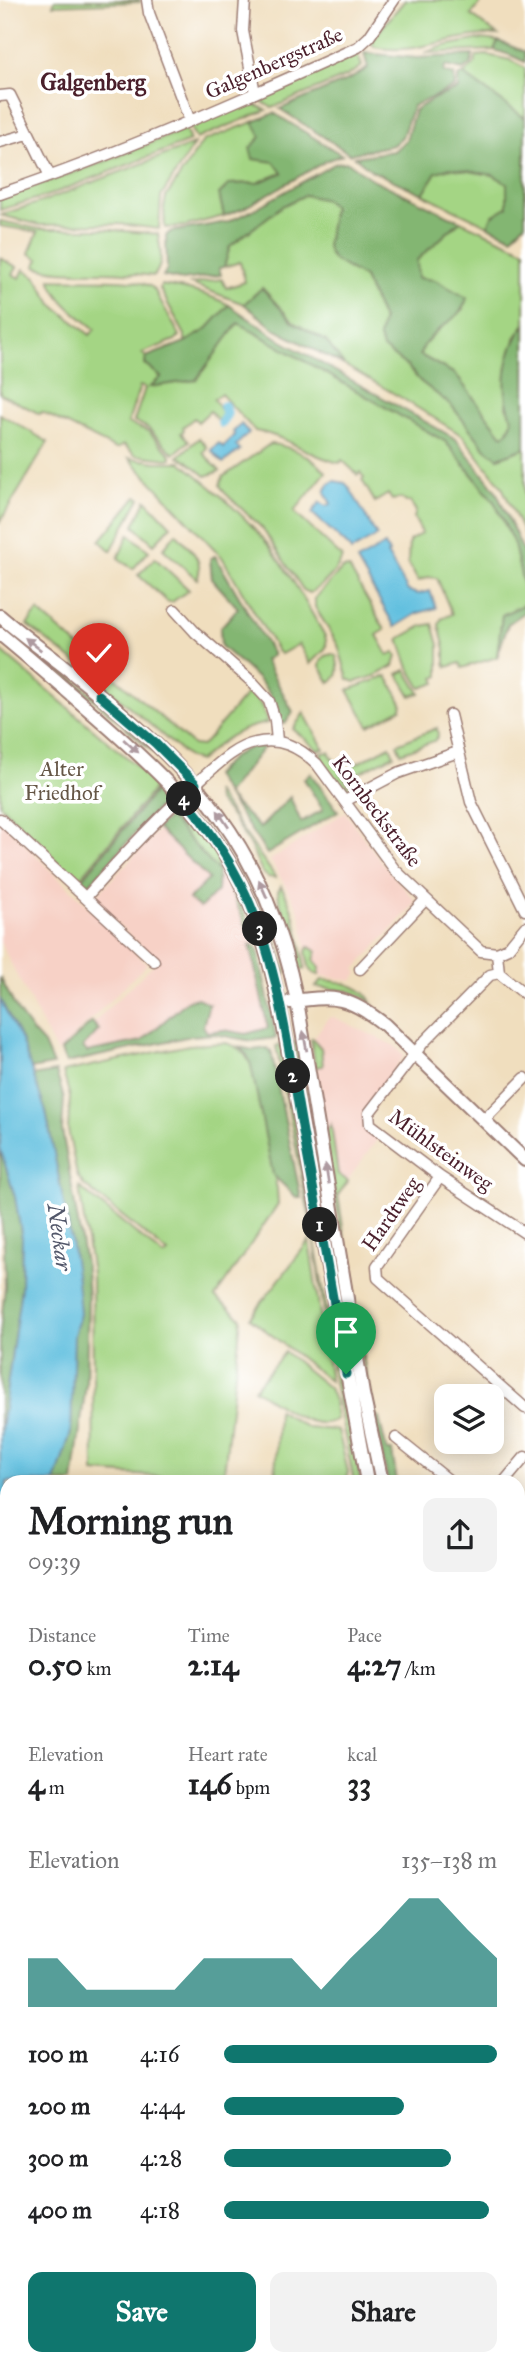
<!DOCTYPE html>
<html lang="en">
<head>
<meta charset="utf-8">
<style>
	:root { --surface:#fff; --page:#f2f2f2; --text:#202124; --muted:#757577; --accent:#0f766e }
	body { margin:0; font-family:"IM FELL Great Primer",serif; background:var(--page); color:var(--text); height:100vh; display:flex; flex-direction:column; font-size:26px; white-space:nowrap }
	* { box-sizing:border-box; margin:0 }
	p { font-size:23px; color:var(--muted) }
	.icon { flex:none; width:38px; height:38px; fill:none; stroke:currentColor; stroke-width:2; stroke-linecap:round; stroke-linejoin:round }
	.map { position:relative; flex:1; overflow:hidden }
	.side { position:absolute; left:0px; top:1475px; width:525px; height:891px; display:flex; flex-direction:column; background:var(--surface); border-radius:21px 21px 0 0; box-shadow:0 4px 18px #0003 }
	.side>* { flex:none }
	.fabs { position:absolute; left:434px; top:1384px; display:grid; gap:14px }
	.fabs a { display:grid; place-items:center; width:70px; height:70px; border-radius:14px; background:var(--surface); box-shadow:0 4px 18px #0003; font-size:35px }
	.pin { position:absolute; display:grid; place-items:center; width:60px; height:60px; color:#fff; margin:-72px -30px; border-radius:50% 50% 50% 0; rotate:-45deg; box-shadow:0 0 7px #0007 }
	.pin .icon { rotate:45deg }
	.km { position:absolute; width:35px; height:35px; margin:-18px; border-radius:50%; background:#222; color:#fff; font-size:19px; line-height:35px; text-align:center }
	.round { display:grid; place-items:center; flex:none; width:74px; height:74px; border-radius:14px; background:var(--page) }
	.overview { display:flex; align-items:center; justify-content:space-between; height:119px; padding:0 28px }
	h1 { font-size:38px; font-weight:700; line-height:52px }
	.stats { display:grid; grid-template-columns:repeat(3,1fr); gap:10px; height:119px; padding:7px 28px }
	.stats div { display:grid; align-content:center }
	.stats b { font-size:30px; font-weight:700 }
	.stats small { font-size:19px; font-weight:400 }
	.stats p { font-size:19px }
	.chart { height:196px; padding:14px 28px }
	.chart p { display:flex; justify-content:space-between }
	.chart svg { width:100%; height:126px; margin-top:7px; fill:var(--accent); opacity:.7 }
	.button { display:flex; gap:14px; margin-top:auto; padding:14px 28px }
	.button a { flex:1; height:80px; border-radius:14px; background:var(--accent); color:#fff; font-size:28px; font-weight:700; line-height:80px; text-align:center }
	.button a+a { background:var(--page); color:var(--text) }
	ul { padding:0 28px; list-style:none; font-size:23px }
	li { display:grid; grid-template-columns:112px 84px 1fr; align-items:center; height:52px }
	li i { height:18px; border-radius:9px; background:var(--accent) }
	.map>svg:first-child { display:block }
</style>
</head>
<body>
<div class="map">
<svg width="525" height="2365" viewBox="0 0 525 2365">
	<rect width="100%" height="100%" fill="#fff"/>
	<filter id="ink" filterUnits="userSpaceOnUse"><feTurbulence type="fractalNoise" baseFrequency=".0143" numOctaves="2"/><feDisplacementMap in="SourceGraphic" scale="14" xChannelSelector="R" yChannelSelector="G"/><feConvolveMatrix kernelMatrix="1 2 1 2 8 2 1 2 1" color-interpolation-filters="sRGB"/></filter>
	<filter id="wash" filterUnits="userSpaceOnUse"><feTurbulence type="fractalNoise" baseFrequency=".00686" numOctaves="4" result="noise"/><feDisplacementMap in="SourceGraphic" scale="28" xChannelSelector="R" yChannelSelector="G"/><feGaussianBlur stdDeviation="1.57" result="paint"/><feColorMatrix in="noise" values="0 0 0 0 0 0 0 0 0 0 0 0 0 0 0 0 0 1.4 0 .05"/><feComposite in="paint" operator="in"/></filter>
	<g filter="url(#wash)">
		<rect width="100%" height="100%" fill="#f0debe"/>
		<!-- built -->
		<path fill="#f7d1c6" d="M345,812L383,864L415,900L414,905L355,969L358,973L352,981L317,975L310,968L301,918L297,906L270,860Z
			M172,816L191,820L230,879L251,927L265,979L261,981L274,1038L214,1033L191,1035L67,1062L63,1052L157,961L92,900Z
			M0,820L147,964L57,1053L0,942Z
			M334,1017L395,1046L404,1056L363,1113L365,1126L379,1137L337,1195L312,1040L328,1018Z"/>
		<!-- green -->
		<path fill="#a4d584" stroke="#777a58" stroke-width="2" d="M55,0H140V2L53,5Z
			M405,0H483L471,15L498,35C456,32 416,57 374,47L371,41Z
			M480,39L498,41L494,50L425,53L444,46Z
			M357,53L362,66L347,76L272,108L256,98Z
			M487,55L510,60L525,68V118L463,74L474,65L476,56Z
			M248,102L267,110L196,139L190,127Z
			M253,122L282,173L257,183L229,184L219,194L224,216L186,226L165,228L164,208L166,197L203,141Z
			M185,129L190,141L49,195L0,210V198L101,163Z
			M194,144L161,197L159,229L119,224L40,225L0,215L41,202Z
			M450,168L493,175L507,183V207L492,216L488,226L423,194L436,172Z
			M305,195L326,200L333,206L327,246L334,260L364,278L383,320L379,338L384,348L408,367L420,381L451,405L486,449L499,458L525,448V536L502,487L463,436L400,397L344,365L326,341L293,322L262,288L244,304L191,284L222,279L226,288L245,282L240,262L224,267L230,246L282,206Z
			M0,221L39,229H102L158,234C160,249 165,262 154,276C137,274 120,272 103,272C79,271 58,274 35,266L39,259L29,253L38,232L0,226Z
			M460,221L525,250V324L515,338L506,405L513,420L507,433L502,435L455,374L420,355L424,342L464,309L435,280L417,278V260Z
			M0,258L17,267L13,275L20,278L24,269L36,277L52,304L90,335L95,329C78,315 57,301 50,279C73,281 139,275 154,289L180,336L175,340L142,353L146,357L145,364L162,377L152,386L196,380L238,323L446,442L495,503L514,544L525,593V604L502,615L497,657L462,668L460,663L447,667L445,663V649L439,625L441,619L452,614L437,578L428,577L418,581L408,563L409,541L422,533L414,518L416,511L410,502H406L401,498L392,500L388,494L375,502L362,480L364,478L360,472L358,475L342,460L340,463C313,458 285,435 255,431L221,394L214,399L223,413L218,421L210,411L198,422L194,418L183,427L184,430L181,433L189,441L174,454L148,428L134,421L145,388L140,386L128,423L148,431L171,455V458L167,459L135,455L124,445L116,449L42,412L40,414L0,394Z
			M161,285C184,288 207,293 229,305L206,330L185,342V335L160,289Z
			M0,414L48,442L0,522Z
			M199,438L207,447L203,453L220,471L206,476L186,460L178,457Z
			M270,444C289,445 314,458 326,472L294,512L342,557C339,570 322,586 310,593L304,591L262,528L224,492L220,485L223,477Z
			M129,458L156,462H181C208,485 237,508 260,535C286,565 305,602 325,636C330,653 320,651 310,664L299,644L281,654L277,651L222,557Z
			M137,496L140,498L111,551L100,541Z
			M146,500L171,526L154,544L134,526Z
			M176,533C188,547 206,560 197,579L163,549Z
			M129,534L149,551L133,569L118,558Z
			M155,558L189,590L172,602H168L138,575Z
			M349,568L385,630L377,635L388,655L395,652L397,656L394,666L375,676L355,682L348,679L338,645L315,607V598L342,569Z
			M38,611L193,745L202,746L248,692C260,700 264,709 267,723C235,729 222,741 199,761L189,758L96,678L27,625Z
			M0,622L90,692L172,767L171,768L74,682L35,655L0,626Z
			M433,624L439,645V676L434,678L436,683L421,688L409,668L399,639L422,626Z
			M0,650L158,784L77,882L0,805Z
			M333,654L336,656C339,667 341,676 330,683L320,666C321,658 325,655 333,654Z
			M406,670L420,693L411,696L398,674Z
			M387,676L402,703L401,709L369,726L348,690Z
			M304,713L324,749L318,750L293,729Z
			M437,728L438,736L434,741L401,753L397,744Z
			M390,746L394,755L357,774L352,766Z
			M329,752L352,792L343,791L323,762L321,753Z
			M215,791L276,878L268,877L262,872L252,849L233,819L217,800Z
			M200,805L243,863L258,887L286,973L283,974L266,915L249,877L199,806Z
			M179,813L193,821L216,854L218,871L169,817Z
			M227,873L252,931H248L228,884Z
			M281,886C296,911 300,941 305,969L297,971L293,944L279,900L278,891Z
			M309,947L317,951L314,960L320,967L319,975C308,973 308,962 306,951Z
			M322,980C341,981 362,985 372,1002L350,991L316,987Z
			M312,1038L321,1048L323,1066L316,1067L315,1064L311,1040Z
			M299,1042L342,1311L339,1312L292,1043Z
			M226,1043C239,1047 245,1052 251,1065L277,1189L278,1204L215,1297L241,1318L223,1482H186L167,1477L94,1472L92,1274L79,1187L164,1256L168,1253L84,1185L77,1175L68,1130L70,1097L63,1072L189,1045Z
			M281,1045L339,1381L361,1482H354L335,1387L313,1235L276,1046Z
			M331,1124L338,1174L348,1181L338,1195L362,1351L375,1416L373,1414L360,1351L325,1133Z
			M309,1241L330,1381L250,1318Z
			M285,1352L329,1388L334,1401L336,1419C314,1435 274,1401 254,1389Z
			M278,1410L308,1428L338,1430L348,1472L345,1482H275Z
			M7,1614V1663L0,1664V1630Z
			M0,1679H7V1862H0Z
			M0,1876H7V1939L0,1941V1932L4,1931Z
			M7,1953V2003L0,2009V1955Z
			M0,2098L7,2103V2359H34L28,2365H0Z
			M44,2359H456V2365H39Z"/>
		<!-- forest -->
		<path fill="#83b672" stroke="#666a4e" stroke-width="2" d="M498,41L525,52V62L510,55L494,50Z
			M364,53L417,58L473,55L471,64L463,70L445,66L444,72L454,75L455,87L413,106L402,137L393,145L350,154L280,109L350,79L368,68Z
			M463,74L525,118V223L512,237L488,226L492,216L507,207V183L493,175L450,168L436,172L423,194L372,171L355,157L394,151L406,140L415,110L435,98L458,89V77Z
			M274,113L342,155L328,160L242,209L224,216L219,194L230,184L257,183L282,173L274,162L253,159L250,148L261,137L253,122Z
			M348,162L370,178L460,221L417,260L418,278L435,280L467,298C460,324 429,326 420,355L455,374L502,435L507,433L513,420C499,388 505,351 525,324V448L498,458L486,449L451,405L420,381L408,367L383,348L379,338L383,319L364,278L334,260L329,254L327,246L333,207L326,200L305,195L282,206L230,246L224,267L219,268L221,275L182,280L163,276L167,269L166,236L170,232L227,222L247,213L336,163Z
			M262,288L293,322L326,341L344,365L276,330L244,304Z
			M229,305L282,341L456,439L496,491L525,555V593L514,544L495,503L446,442L238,323L196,380L150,387L161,377L145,364L146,357L185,342L206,330Z
			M215,556L273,655L265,660L293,712L285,724L279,722C276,687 245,668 221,646L220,628L238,608L212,579L210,559Z
			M525,604V612L508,624L497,657L502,615Z
			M255,746L264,747L226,795L260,828L290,797L301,822L323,810L304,779L310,773L338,811L267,854L214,776C226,762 236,752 255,746Z
			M160,785L164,792V801L89,885L79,883Z
			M169,817L218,871L217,891L200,908L189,899L209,879L157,828Z
			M250,945H253L258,951L276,1038L252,1041L214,1034L191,1036L66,1063L61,1051L92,1022L99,1030L83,1047L87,1052L142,1041L188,1000L198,998L209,1004L203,1026L207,1032L223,1030L246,1034L268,1028Z
			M0,977L18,1012L32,1031L44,1044L53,1065L30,1069L21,1040L0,999Z
			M239,1047L253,1050L267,1048L271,1051L301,1198H297L273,1175L251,1065L247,1055Z
			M56,1072L64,1098L62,1130L86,1269L88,1297L86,1384L73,1482H55L71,1432L74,1335L80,1314L71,1240L46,1112L32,1076Z
			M0,1148L15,1197L22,1238L21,1288L0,1437V1333L5,1286L4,1246L0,1209Z
			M373,1414L379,1418L387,1451H392L397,1482H388Z
			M7,1580V1614L0,1630V1592Z
			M7,2063V2103L0,2098V2070Z
			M0,2285L7,2292V2359H12L9,2365H0Z"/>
		<!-- water -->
		<path fill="#61bfdf" stroke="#566f85" stroke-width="2" d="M241,424L249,433L236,445L240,450L223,463L211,450L219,443L223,447L235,435L233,432Z
			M334,481L345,483L349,487L377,536L351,551L348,546L312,513L320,502L326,506L331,504L325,492L329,484Z
			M385,545L389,553L387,554L408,591L418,594L430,591L436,608L418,613L395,627L357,561Z
			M0,999L21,1040L46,1112L71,1240L77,1280L80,1314L74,1335L71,1432L55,1482H7V1580L0,1592V1437L21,1288L22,1238L15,1197L0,1148Z
			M525,1688V1715L518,1718V1691Z"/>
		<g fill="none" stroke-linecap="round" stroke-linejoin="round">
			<!-- stream -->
			<path stroke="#61bfdf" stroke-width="2.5" d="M0,2193L7,2194
				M219,2359L226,2365"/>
			<!-- canal -->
			<path stroke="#61bfdf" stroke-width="10" d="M222,423L227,413L224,406"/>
		</g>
	</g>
	<g filter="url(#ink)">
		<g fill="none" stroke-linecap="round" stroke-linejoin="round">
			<!-- minor casing -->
			<g stroke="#9d7e74" stroke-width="13">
				<path id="minor" d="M147,0L149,13L190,121
					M245,0L243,31L255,93
					M0,96L10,95L50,176
					M0,142L28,134
					M0,194C123,152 241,100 358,47L369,37L394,0
					M175,610L195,632L250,680L269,701L275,720L277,741
					M450,715L471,802L525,910
					M345,801L398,773L458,752
					M0,819L154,961
					M86,897C123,855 160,815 202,778C217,765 235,747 255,743C280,737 299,747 317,764L395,870L481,951L497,953L499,973L525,994
					M497,953L508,948L525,927
					M360,969L425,900
					M499,973L490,975L423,1043L369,1113L370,1124L440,1177L525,1233
					M483,1121L525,1078
					M440,1177L377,1266L378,1278L525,1408
					M396,1438L451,1482
					M504,1482L525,1457
					M518,1629L525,1647
					M525,1785V1801
					M0,2008L7,2009
					M518,2016L522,1946
					M518,2093L519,2111L525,2132"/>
			</g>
			<!-- major casing -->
			<g stroke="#9d7e74" stroke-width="16">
				<path id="major" d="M0,616C24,637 50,655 75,675C196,771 265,846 297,1001L363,1394L382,1482
					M0,634C33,661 65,689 97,717C154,767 209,817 242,886C265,934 276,987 286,1039L367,1482
					M290,1002C333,994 350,997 385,1025L525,1160
					M518,1947L525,1945
					M466,2359L467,2365
					M481,2359L482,2365"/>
			</g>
			<!-- minor -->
			<use href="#minor" stroke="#fff" stroke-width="10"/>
			<!-- major -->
			<use href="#major" stroke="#fff" stroke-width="12"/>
		</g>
		<!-- one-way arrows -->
		<defs><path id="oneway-solid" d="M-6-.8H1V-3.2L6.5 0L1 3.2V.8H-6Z" transform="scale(1.75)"/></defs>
		<g fill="#ae9aa0">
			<use href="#oneway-solid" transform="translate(33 644) rotate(-142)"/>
			<use href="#oneway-solid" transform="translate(131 746) rotate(42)"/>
			<use href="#oneway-solid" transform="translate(223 819) rotate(-124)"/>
			<use href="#oneway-solid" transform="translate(263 889) rotate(-114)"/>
			<use href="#oneway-solid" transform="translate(305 1041) rotate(-100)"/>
			<use href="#oneway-solid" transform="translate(327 1174) rotate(-99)"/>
		</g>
	</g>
	<g fill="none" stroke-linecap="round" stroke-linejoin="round" filter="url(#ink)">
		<!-- route casing -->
		<g stroke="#fff" stroke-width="14">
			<path id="route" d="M99,695L155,743L196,784L182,796C205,823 225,852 241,884C279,961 288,1050 303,1132C318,1213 333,1294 346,1374"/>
		</g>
		<!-- route -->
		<use href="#route" stroke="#0f766e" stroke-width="9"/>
	</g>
	<g text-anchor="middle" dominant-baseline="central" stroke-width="7" stroke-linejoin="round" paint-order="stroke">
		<!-- street labels -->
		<g font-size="21" fill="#4a1f2b" stroke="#fff">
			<text transform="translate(274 63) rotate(-24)">Galgenbergstraße</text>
			<text transform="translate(377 811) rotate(53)">Kornbeckstraße</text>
			<text transform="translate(441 1150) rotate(36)">Mühlsteinweg</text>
			<text transform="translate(391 1214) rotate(-55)">Hardtweg</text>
		</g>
		<!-- park labels -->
		<g font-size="21" fill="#655646" stroke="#fff">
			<text x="62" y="769">Alter<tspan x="62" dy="24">Friedhof</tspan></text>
		</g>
		<!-- neighbourhood labels -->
		<g font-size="23" font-weight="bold" fill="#4a1f2b" stroke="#fff">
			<text x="93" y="82">Galgenberg</text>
		</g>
		<!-- water labels -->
		<g font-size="23" font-style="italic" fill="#52576a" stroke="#fff">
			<text transform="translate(60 1237) rotate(82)">Neckar</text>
		</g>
	</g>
</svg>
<div class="fabs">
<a><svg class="icon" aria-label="layers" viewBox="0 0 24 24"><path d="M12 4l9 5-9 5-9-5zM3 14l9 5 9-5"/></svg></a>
</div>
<div class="pin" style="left:346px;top:1374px;background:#1e9e55"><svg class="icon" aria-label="arrive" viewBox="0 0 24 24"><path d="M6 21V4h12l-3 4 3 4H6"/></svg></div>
<div class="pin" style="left:99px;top:695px;background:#d93025"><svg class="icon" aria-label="check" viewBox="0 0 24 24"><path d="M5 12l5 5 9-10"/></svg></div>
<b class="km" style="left:320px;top:1225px">1</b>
<b class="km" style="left:293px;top:1076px">2</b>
<b class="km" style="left:260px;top:929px">3</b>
<b class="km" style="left:184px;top:799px">4</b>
<section class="side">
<div class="overview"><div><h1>Morning run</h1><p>09:39</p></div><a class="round"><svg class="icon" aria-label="share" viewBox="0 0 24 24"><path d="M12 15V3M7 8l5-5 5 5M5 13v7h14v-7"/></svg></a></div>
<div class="stats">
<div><p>Distance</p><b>0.50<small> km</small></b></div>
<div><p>Time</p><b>2:14</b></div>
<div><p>Pace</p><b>4:27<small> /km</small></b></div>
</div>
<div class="stats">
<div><p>Elevation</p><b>4<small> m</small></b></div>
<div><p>Heart rate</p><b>146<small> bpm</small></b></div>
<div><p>kcal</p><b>33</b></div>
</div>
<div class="chart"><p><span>Elevation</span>135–138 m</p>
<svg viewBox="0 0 160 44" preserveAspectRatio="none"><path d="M0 44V27L10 27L20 38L30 38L40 38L50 38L60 27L70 27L80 27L90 27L100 38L110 27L120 17L130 6L140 6L150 17L160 27V44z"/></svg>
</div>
<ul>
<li><b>100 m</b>4:16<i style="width:100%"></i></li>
<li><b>200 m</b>4:44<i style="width:66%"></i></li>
<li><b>300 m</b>4:28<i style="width:83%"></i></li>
<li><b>400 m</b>4:18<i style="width:97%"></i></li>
</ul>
<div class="button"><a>Save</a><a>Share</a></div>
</section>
</div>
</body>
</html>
